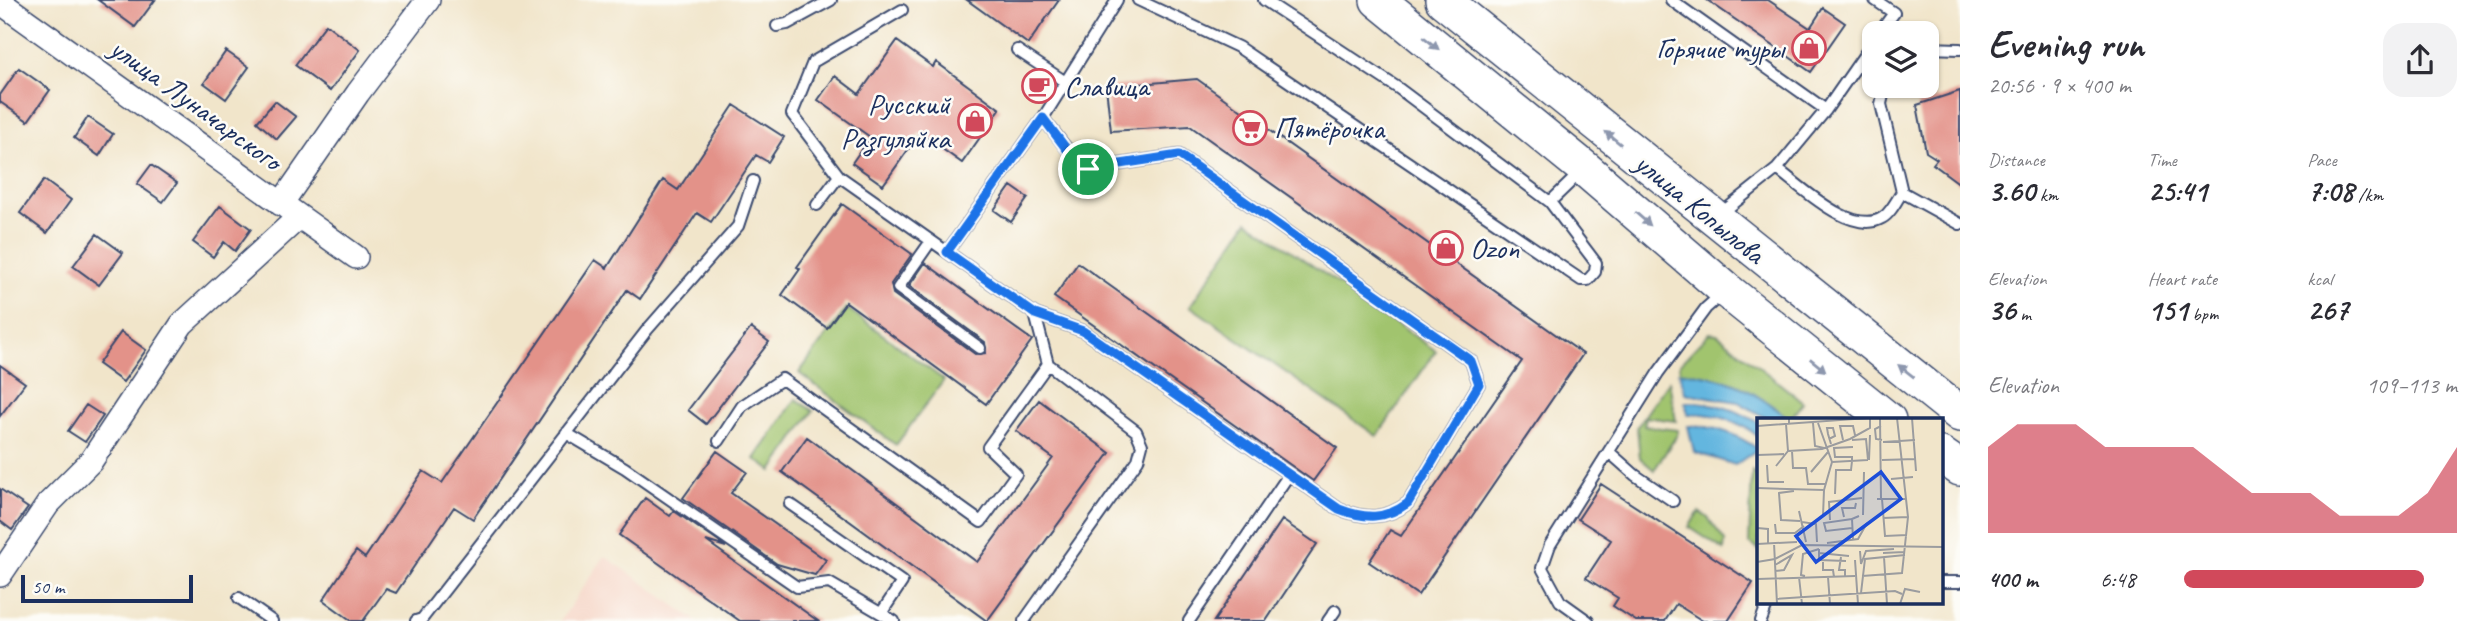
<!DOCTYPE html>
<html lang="en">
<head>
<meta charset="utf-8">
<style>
	:root { --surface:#fff; --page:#f2f2f3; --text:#2b2b33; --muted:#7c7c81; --accent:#d1495b }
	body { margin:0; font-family:Caveat,sans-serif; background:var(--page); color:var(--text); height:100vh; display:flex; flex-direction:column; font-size:26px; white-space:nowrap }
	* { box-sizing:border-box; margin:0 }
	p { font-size:23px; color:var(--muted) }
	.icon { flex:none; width:38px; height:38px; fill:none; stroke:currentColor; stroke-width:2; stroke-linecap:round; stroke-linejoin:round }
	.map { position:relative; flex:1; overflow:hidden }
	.drawer { display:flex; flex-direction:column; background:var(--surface); width:525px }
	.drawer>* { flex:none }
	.controls { position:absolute; left:1862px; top:21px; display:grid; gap:14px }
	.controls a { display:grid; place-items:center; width:77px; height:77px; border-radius:14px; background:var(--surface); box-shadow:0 2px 5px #0004; font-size:35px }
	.scale { position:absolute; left:21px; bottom:18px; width:172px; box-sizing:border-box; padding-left:7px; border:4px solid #1b2f5e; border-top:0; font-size:19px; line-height:24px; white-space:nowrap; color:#1b2f5e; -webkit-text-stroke:5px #fdfcf7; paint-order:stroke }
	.pin { position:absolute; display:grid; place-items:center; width:60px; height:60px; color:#fff; margin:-30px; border:4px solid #fff; border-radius:50%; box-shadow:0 2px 7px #0007 }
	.round { display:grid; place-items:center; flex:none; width:74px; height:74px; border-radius:21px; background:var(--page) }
	.headline { display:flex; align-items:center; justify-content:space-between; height:119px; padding:0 28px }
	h1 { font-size:38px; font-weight:700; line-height:52px }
	.stats { display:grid; grid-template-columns:repeat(3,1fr); gap:10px; height:119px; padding:7px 28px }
	.stats div { display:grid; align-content:center }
	.stats b { font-size:30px; font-weight:700 }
	.stats small { font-size:19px; font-weight:400 }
	.stats p { font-size:19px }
	.chart { height:196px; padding:14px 28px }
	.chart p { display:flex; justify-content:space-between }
	.chart svg { width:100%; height:126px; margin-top:7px; fill:var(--accent); opacity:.7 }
	ul { padding:0 28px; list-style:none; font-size:23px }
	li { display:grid; grid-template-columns:112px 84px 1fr; align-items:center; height:52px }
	li i { height:18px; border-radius:9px; background:var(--accent) }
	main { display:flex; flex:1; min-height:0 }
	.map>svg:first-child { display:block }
</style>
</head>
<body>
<main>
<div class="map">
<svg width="1960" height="621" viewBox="0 0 1960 621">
	<rect width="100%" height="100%" fill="#fdfcf7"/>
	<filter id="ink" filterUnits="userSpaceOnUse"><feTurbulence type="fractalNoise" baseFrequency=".0143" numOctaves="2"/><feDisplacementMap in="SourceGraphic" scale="14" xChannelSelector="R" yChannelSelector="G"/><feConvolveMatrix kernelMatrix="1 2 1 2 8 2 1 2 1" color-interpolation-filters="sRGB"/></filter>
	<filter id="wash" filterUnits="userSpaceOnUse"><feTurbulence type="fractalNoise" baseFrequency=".00686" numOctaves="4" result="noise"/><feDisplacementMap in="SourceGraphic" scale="28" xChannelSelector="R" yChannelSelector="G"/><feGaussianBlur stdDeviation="1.57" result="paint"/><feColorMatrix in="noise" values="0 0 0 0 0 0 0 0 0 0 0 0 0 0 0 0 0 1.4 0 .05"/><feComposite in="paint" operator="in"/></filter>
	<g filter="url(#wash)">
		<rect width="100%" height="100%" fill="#f1e5ca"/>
		<!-- built -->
		<path fill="#f5d2c2" d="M605,556L697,621H560Z"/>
		<!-- green -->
		<path fill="#a1c46e" stroke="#5e7a66" stroke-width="2" d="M1248,221L1436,351L1377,436L1190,306Z
			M847,308L944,380L896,445L799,373Z
			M1709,333L1717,334L1803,402L1790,419C1752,390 1728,375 1679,372L1680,364Z
			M1669,381L1676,421L1646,417L1644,426L1678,430L1677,435L1654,470L1640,458L1637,427Z
			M796,399L813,411L772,471L755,459Z
			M1752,471L1759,479V550L1749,543Z
			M1699,512L1708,518L1725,541L1724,550L1689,527Z"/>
		<!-- water -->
		<path fill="#64b6df" stroke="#40729e" stroke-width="2" d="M1679,372C1728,375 1752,390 1790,419L1770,420L1738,402L1685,393Z
			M1685,402C1712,401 1736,409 1759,423V437C1740,421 1712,412 1688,414Z
			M1688,426C1714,425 1737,434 1758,449L1735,465L1694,452Z"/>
		<g id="blocks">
			<!-- building -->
			<path fill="#e39289" d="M98,0H155L135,27Z
				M967,0H1059L1028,44Z
				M1707,0H1768L1810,28L1823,8L1845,23L1811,72Z
				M326,24L360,50L330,91L295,65Z
				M897,41L933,67L936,62L1000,109L962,163L920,133L883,185L852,163L870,137L818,100L835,76L859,94Z
				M226,51L249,67L226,99L204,83Z
				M19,68L50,90L28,121L0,102V95Z
				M1197,79L1583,354L1418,595L1369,562L1390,530L1401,536L1522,361L1190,126L1111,131L1106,87Z
				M1960,91V184L1933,164L1937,159L1926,152L1917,105Z
				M275,101L296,117L277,139L257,122Z
				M734,105L784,137L768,162L756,155L711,222L697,213L640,299L627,290L473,519L454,507L396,593L386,589L363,621H352L323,600L356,551L365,558L423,471L442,483L595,260L607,268L663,180L678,190Z
				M88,117L113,134L99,156L74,138Z
				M151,165L177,183L163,202L137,184Z
				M44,180L71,200L47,233L20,213Z
				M1011,186L1028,198L1011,222L994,210Z
				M842,204L912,254L891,284L893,294L975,354L986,353L985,342L909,286L925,263L1032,340L986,404L846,302L827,328L782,295L800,269L797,267Z
				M220,206L251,229L235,251L224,242L213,257L193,242Z
				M97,234L123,253L99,285L73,266Z
				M1078,263L1337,448L1313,481L1054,297Z
				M751,328L769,342L706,424L688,410Z
				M121,332L146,350L123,382L98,364Z
				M0,365L25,383L0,416Z
				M1039,400L1110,453L987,621L782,472L807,437L977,562L1053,458L1016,431Z
				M86,405L103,416L85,442L68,431Z
				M717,451L747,472L731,493L826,560L815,575L777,564L683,498Z
				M1601,484L1753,583L1728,621H1703L1676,604L1665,621H1636L1613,606L1618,598L1586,578L1611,540L1578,519Z
				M0,489L28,508L12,530L0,521Z
				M645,498L670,516L674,511L726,547L706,541L818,621H740L619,535Z
				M1282,520L1317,544L1266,621H1214Z"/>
		</g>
	</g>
	<g filter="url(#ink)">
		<use href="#blocks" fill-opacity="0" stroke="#3b4a6e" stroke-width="2"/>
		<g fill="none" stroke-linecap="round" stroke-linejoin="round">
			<!-- lane casing -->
			<g stroke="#3b4a6e" stroke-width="14">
				<path id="lane" d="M1138,0L1238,47L1581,280H1588L1595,272L1596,263L1550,202
					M1264,0L1398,88L1550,202L1582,171
					M1671,0L1826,110
					M1875,0L1894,13L1879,33
					M777,26L787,24L831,0
					M1927,48L1960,49
					M1017,50L1064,81
					M1885,86L1881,104L1902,192
					M1777,169C1802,187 1851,236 1882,218C1890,214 1897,200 1902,192L1960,224
					M839,176L792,114L813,62L902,10
					M817,205L839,176L947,252L1043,118L1117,0
					M1719,215L1777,169L1826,110L1874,41
					M931,241L898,288L980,348
					M947,252L1035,314L1083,331L1339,509C1365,519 1385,520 1408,503L1479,384L1471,361L1179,155L1088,169L1074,158L1043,118
					M566,433L625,468L797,587L829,583L894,621
					M719,441L742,406L782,379L981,522L1016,474L988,447L1048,364
					M1609,452L1635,475L1673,501
					M790,504L902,582L882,612
					M1941,582H1960
					M239,598L272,621
					M416,621L422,619L647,330L738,226L753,181
					M1024,621L1138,460L1142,445L1136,431L1048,364L1035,314
					M1189,621L1288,476
					M1328,621L1335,611
					M1588,621L1560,601L1542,568L1550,545L1658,373L1706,308L1723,293
					M1761,621L1768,602"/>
			</g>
			<!-- street casing -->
			<g stroke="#3b4a6e" stroke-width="26">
				<path id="street" d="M0,2L356,257
					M281,204L358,93L428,0
					M0,575L48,504L91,461L182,324L299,217"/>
			</g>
			<!-- primary casing -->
			<g stroke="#3b4a6e" stroke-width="38">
				<path id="primary" d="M1378,0L1584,168L1726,290L1888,420
					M1443,0L1960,414
					M1941,455L1960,468"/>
			</g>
			<!-- lane -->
			<use href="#lane" stroke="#fff" stroke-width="10"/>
			<!-- street -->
			<use href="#street" stroke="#fff" stroke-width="23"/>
			<!-- primary -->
			<use href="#primary" stroke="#fff" stroke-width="35"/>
		</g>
		<!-- one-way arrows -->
		<defs><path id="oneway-solid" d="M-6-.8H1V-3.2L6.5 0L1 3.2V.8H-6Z" transform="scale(1.75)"/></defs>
		<g fill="#8d97ae">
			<use href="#oneway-solid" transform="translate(1431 43) rotate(39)"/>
			<use href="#oneway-solid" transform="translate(1613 138) rotate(-141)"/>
			<use href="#oneway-solid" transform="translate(1643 219) rotate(41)"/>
			<use href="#oneway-solid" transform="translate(1818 365) rotate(39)"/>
			<use href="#oneway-solid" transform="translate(1906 371) rotate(-142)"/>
		</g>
	</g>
	<g fill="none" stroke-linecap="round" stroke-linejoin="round" filter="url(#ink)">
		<!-- route casing -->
		<g stroke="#fff" stroke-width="14">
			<path id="route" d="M1043,118L1074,159L1088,169L1179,155L1471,361L1479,384L1408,503C1385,520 1365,519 1339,509L1083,331L1035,314L947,252Z"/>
		</g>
		<!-- route -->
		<use href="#route" stroke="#1a73e8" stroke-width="9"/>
	</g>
	<!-- icons -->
	<defs>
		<g id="shop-ring" transform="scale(1.75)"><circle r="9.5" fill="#fdfcf7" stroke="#d1495b" stroke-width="1.5"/><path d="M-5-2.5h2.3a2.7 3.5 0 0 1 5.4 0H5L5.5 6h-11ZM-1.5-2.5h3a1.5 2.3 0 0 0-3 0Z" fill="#d1495b"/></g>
		<g id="cafe-ring" transform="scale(1.75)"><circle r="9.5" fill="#fdfcf7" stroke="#d1495b" stroke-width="1.5"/><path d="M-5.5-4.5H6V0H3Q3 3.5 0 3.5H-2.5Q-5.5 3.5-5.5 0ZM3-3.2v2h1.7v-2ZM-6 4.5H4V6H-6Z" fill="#d1495b"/></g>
		<g id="supermarket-ring" transform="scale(1.75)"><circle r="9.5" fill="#fdfcf7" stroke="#d1495b" stroke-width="1.5"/><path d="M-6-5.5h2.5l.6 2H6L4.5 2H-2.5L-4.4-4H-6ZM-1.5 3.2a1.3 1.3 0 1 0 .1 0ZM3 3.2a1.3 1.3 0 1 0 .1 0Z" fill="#d1495b"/></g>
	</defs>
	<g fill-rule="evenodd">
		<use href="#shop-ring" x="1809" y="48"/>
		<use href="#cafe-ring" x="1039" y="86"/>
		<use href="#shop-ring" x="975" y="121"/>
		<use href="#supermarket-ring" x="1250" y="128"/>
		<use href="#shop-ring" x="1446" y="248"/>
	</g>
	<g text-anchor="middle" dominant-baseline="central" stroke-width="5" stroke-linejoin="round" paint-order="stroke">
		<!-- poi labels -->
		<g font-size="30" fill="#1b2f5e" stroke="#fdfcf7" text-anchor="start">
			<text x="1784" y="48" text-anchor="end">Горячие туры</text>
			<text x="1064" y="86">Славица</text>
			<text x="950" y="104" text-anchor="end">Русский<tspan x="950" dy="34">Разгуляйка</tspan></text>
			<text x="1274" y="128">Пятёрочка</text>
			<text x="1470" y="248">Ozon</text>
		</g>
		<!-- street labels -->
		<g font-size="30" fill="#1b2f5e" stroke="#fdfcf7">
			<text transform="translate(196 104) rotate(36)">улица Луначарского</text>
			<text transform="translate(1700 208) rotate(39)">улица Копылова</text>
		</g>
	</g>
	<!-- overview -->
	<g transform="translate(1757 418)">
		<rect width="186" height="186" fill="#f1e5ca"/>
		<path fill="none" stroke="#9b9c9f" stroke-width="2" d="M8,0H32V6M123,0L124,81M155,0L159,53M56,5L58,28L67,30M61,5L75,44M0,8L111,0M124,8L118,11L119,21L125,22M72,21L78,18L76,10H70L71,16L74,26M86,22L83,8H96L98,17M95,22L109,21L111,42M126,24L158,22M31,33L65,31L93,21L113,10V0M35,33L36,50H49L51,66H69M0,37L27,36M112,42L113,17M125,42L159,41M75,44L111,42M10,47L11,64H27M19,48L31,33L29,6M54,54L71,34M134,61L156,59M0,70L67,72L75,44M37,73L22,75L24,102L43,103M78,76L79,52H94L95,43V39H78L77,30L96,29M120,81H149M125,81L128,118L150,117M42,93L49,124M106,97L107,54M66,98L67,72M87,99L85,90H98L99,85M126,100L151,99M95,101L67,105L69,113L95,110M73,102L72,84L105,80M45,104L59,106L60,124M18,106L19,115H38L47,108M0,110L11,111V125M96,121L95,101L102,98M17,125L20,186M70,125L101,121L110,105M0,126L40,124M62,131V142L89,143M103,133L104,146L109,133L137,131M62,135L92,138M126,135L147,134M84,139L82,152H88V159M127,139L130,186M98,142L101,186M0,144L18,141L45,127L186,129M66,144V152H76L77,159M18,147L35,137L27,152L18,153M48,158L44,157L46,136L62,131M105,158L145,155L151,99L140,0M42,159L45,186M71,159L73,186M1,161L98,158M104,175L108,141L148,137M19,181L138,173L145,176M143,186L148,171L163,174"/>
		<path fill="#1d4ed8" fill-opacity="0.15" stroke="#1d4ed8" stroke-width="3.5" d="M124,54L144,81L59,144L39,118Z"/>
		<rect width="186" height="186" fill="none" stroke="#1b2f5e" stroke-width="3.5"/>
	</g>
</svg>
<div class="controls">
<a><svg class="icon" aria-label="layers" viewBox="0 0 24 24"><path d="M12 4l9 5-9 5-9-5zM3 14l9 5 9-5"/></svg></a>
</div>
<div class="scale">50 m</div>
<div class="pin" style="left:1088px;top:169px;background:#1e9e55"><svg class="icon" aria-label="arrive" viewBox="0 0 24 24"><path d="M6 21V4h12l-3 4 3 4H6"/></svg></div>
</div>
<section class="drawer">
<div class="headline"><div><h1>Evening run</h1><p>20:56 · 9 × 400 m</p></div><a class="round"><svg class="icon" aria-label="share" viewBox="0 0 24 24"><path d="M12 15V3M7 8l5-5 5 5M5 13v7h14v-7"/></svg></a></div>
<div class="stats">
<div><p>Distance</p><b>3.60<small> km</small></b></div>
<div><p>Time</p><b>25:41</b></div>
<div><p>Pace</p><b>7:08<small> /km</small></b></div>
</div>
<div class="stats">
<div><p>Elevation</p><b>36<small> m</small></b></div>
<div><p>Heart rate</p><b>151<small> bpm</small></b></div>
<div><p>kcal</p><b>267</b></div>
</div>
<div class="chart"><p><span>Elevation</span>109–113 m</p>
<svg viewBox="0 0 160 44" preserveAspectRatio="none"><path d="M0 44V14L10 6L20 6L30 6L40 14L50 14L60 14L70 14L80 22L90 30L100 30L110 30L120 38L130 38L140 38L150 30L160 14V44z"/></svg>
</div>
<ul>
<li><b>400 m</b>6:48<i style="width:88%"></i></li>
</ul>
</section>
</main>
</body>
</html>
